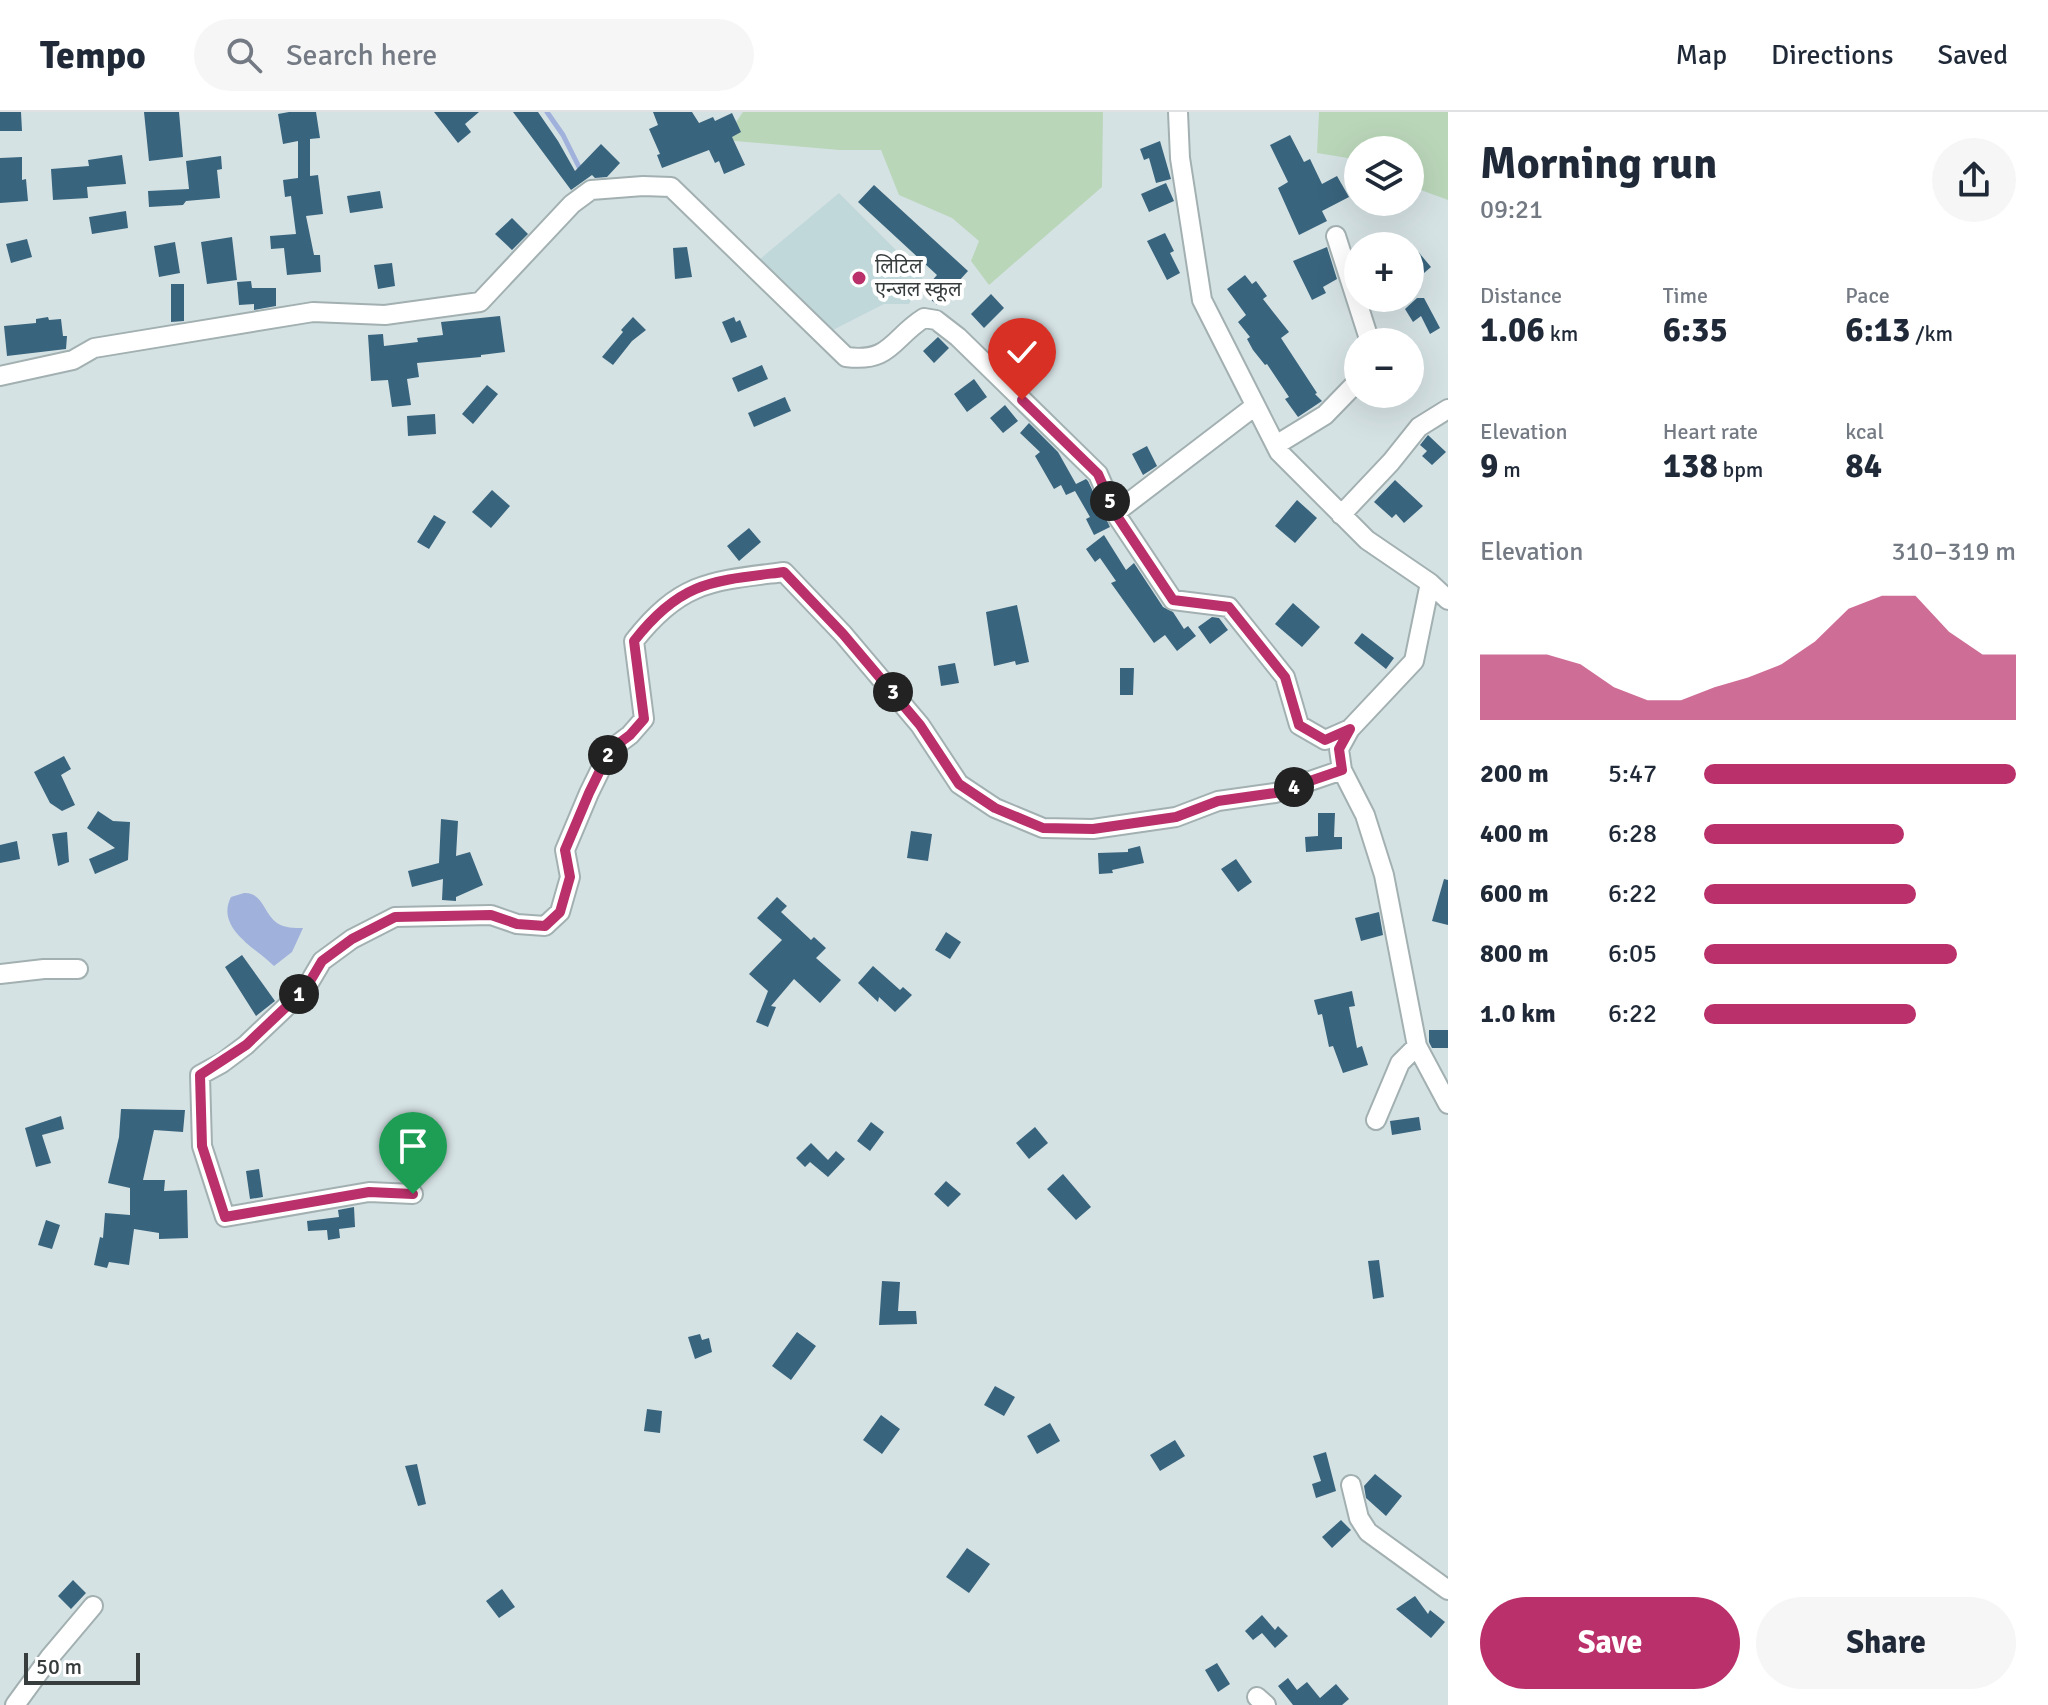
<!DOCTYPE html>
<html lang="en">
<head>
<meta charset="utf-8">
<style>
	:root { --surface:#fff; --page:#f6f6f7; --text:#1f2937; --muted:#747a83; --line:#e0e1e3; --accent:#ba306a }
	body { margin:0; font-family:Signika,"Noto Sans Devanagari",sans-serif; background:var(--page); color:var(--text); height:100vh; display:flex; flex-direction:column; font-size:30px; white-space:nowrap }
	* { box-sizing:border-box; margin:0 }
	p { font-size:26px; color:var(--muted) }
	.icon { flex:none; width:44px; height:44px; fill:none; stroke:currentColor; stroke-width:2; stroke-linecap:round; stroke-linejoin:round }
	.map { position:relative; flex:1; overflow:hidden }
	.side { display:flex; flex-direction:column; background:var(--surface); width:600px }
	.side>* { flex:none }
	.tools { position:absolute; left:1344px; top:24px; display:grid; gap:16px }
	.tools a { display:grid; place-items:center; width:80px; height:80px; border-radius:50%; background:var(--surface); box-shadow:0 8px 32px #0002; font-size:40px }
	.scale { position:absolute; left:24px; bottom:20px; width:116px; box-sizing:border-box; padding-left:8px; border:4px solid #373c3d; border-top:0; font-size:22px; line-height:28px; white-space:nowrap; color:#373c3d; -webkit-text-stroke:6px #fff; paint-order:stroke }
	.pin { position:absolute; display:grid; place-items:center; width:68px; height:68px; color:#fff; margin:-82px -34px; border-radius:50% 50% 50% 0; rotate:-45deg; box-shadow:0 0 8px #0007 }
	.pin .icon { rotate:45deg }
	.km { position:absolute; width:40px; height:40px; margin:-20px; border-radius:50%; background:#222; color:#fff; font-size:22px; line-height:40px; text-align:center }
	.round { display:grid; place-items:center; flex:none; width:84px; height:84px; border-radius:42px; background:var(--page) }
	.summary { display:flex; align-items:center; justify-content:space-between; height:136px; padding:0 32px }
	h1 { font-size:44px; font-weight:800; line-height:60px }
	.metrics { display:grid; grid-template-columns:repeat(3,1fr); gap:12px; height:136px; padding:8px 32px }
	.metrics div { display:grid; align-content:center }
	.metrics b { font-size:34px; font-weight:800 }
	.metrics small { font-size:22px; font-weight:400 }
	.metrics p { font-size:22px }
	.chart { height:224px; padding:16px 32px }
	.chart p { display:flex; justify-content:space-between }
	.chart svg { width:100%; height:144px; margin-top:8px; fill:var(--accent); opacity:.7 }
	.action { display:flex; gap:16px; margin-top:auto; padding:16px 32px }
	.action a { flex:1; height:92px; border-radius:48px; background:var(--accent); color:#fff; font-size:32px; font-weight:800; line-height:92px; text-align:center }
	.action a+a { background:var(--page); color:var(--text) }
	ul { padding:0 32px; list-style:none; font-size:26px }
	li { display:grid; grid-template-columns:128px 96px 1fr; align-items:center; height:60px }
	li i { height:20px; border-radius:10px; background:var(--accent) }
	header { display:flex; align-items:center; gap:48px; box-sizing:border-box; height:112px; padding:0 40px; background:var(--surface); border-bottom:2px solid var(--line) }
	header strong { font-size:38px }
	nav { display:flex; gap:44px; margin-inline-start:auto; font-size:28px }
	.search { width:560px; height:72px; background:var(--page); display:flex; align-items:center; gap:20px; box-sizing:border-box; padding:0 28px; border-radius:44px; color:var(--muted); font-size:30px }
	main { display:flex; flex:1; min-height:0 }
	.map>svg:first-child { display:block }
</style>
</head>
<body>
<header>
<strong>Tempo</strong>
<div class="search"><svg class="icon" aria-label="search" viewBox="0 0 24 24"><circle cx="10" cy="10" r="6"/><path d="M15 15l6 6"/></svg>Search here</div>
<nav><a>Map</a><a>Directions</a><a>Saved</a></nav>
</header>
<main>
<div class="map">
<svg width="1448" height="1593" viewBox="0 0 1448 1593">
	<rect width="100%" height="100%" fill="#d5e2e4"/>
	<!-- built -->
	<path fill="#c1d8da" d="M839,81L923,165L909,192H884L831,219L760,147Z"/>
	<!-- green -->
	<path fill="#bad6b9" d="M743,0H1103L1102,75L989,173L971,149L979,129L952,106L899,83L881,38H839L724,28Z
		M1319,0H1448V88L1410,74V38H1358V56L1348,46L1317,41Z"/>
	<!-- water -->
	<path fill="#a0b2db" d="M244,781C263,780 264,802 277,811C285,816 294,816 303,816L292,840L274,854C256,836 215,816 231,785Z"/>
	<g fill="none" stroke-linecap="round" stroke-linejoin="round">
		<!-- stream -->
		<path stroke="#a0b2db" stroke-width="5" d="M547,0L563,23L581,59"/>
	</g>
	<!-- building -->
	<path fill="#39647d" d="M0,0H21L22,19H0Z
		M144,0H179L183,45L149,49Z
		M289,0H316L320,26L310,27V64L318,63L323,102L306,104L314,143H320L321,160L287,163L284,136L271,137L270,124L296,122L291,84L285,85L283,68L298,66V29L283,32L278,2Z
		M434,0H479L465,12L471,20L458,31Z
		M513,0H538L558,29L575,59L601,32L620,51L607,65L595,66L592,63L571,78Z
		M653,0H692L699,11L713,5L715,9L732,1L741,20L732,25L745,53L724,62L719,49L715,51L709,38L662,56L657,43L660,42L649,17L658,13Z
		M1290,23L1304,50L1310,47L1322,72L1337,64L1349,85L1322,99L1327,109L1299,123L1278,76L1288,70L1270,33Z
		M1160,29L1171,67L1156,71L1149,46L1144,48L1140,37Z
		M122,43L126,72L87,75L88,86L53,88L51,57L89,54L88,48Z
		M221,44L222,57L217,58L220,86L186,89L183,93L149,95L148,79L189,77L186,49Z
		M22,45V68L26,67L28,89L0,91V46Z
		M1166,71L1174,89L1149,100L1141,82Z
		M874,73L968,159L937,193L922,180L937,163L858,90Z
		M380,79L383,96L350,101L347,84Z
		M126,99L128,116L92,122L89,105Z
		M512,106L528,122L512,138L495,122Z
		M1165,121L1174,139L1170,141L1180,161L1167,168L1147,129Z
		M232,125L237,168L207,172L201,130Z
		M27,127L32,145L11,151L6,132Z
		M175,130L180,161L159,165L154,134Z
		M1410,130L1431,155L1410,173Z
		M687,135L692,165L675,167L673,136Z
		M1327,135L1337,167L1323,175L1326,181L1312,188L1293,149Z
		M392,151L395,174L378,177L374,153Z
		M1245,163L1252,172L1256,169L1267,184L1263,187L1289,220L1281,226L1317,281L1315,282L1322,289L1298,305L1285,287L1289,285L1267,252L1265,253L1253,238L1247,227L1250,225L1238,210L1246,203L1227,177Z
		M251,169L252,176H276V194L254,198V192L239,193L237,170Z
		M171,172H184V209L171,210Z
		M991,182L1004,196L984,216L971,202Z
		M1417,186H1424L1440,216L1430,222L1421,204L1413,210L1405,197Z
		M500,204L505,240L481,243V245L417,251L419,265L407,267L411,293L392,295L388,268L371,269L368,223L383,222L384,234L418,230L417,226L443,223L441,210Z
		M48,205L49,208L61,207L63,224H67L66,237L7,244L4,214L36,211V207Z
		M633,205L646,218L632,229L613,253L602,245L623,220L621,218Z
		M734,205L736,210L740,208L747,225L731,231L722,210Z
		M938,225L949,236L934,251L923,239Z
		M762,253L768,267L738,280L732,266Z
		M974,267L987,285L967,300L954,282Z
		M487,273L498,282L473,312L462,302Z
		M785,285L791,299L754,315L748,301Z
		M1005,293L1018,309L1003,321L990,306Z
		M435,302L436,322L408,324L407,304Z
		M1029,311L1058,340L1076,372L1086,367L1088,369L1110,415L1094,423L1086,407L1090,405L1075,379L1066,383L1061,373L1054,377L1035,344L1040,340L1020,321Z
		M1428,323L1446,340L1432,353L1422,344L1427,339L1420,333Z
		M1147,334L1157,354L1143,363L1132,342Z
		M1395,368L1423,394L1404,411L1396,402L1392,406L1374,390Z
		M492,378L510,394L491,416L472,400Z
		M1297,388L1317,406L1295,431L1275,414Z
		M434,403L446,410L429,437L417,430Z
		M749,416L761,430L739,449L727,434Z
		M1104,423L1126,458L1134,451L1163,495L1173,500L1184,517L1188,514L1196,524L1177,539L1165,523L1154,531L1111,471L1116,469L1100,446L1095,450L1086,437Z
		M1293,491L1320,515L1302,535L1275,512Z
		M1017,493L1029,550L1016,553L1015,549L994,554L986,500Z
		M1212,505L1219,506L1228,518L1210,532L1198,515Z
		M1362,521L1394,546L1386,557L1354,531Z
		M955,551L959,571L941,574L938,554Z
		M1120,556H1134L1133,583H1120Z
		M64,644L71,657L61,663L75,693L62,699L50,691L34,660Z
		M98,699L113,709L130,710L128,748L95,762L89,747L115,736L87,716Z
		M1318,701H1335L1334,725H1342V737L1306,740L1305,725L1318,724Z
		M441,707L458,709L456,744L470,740L483,773L456,785V789L442,788L443,767L412,775L408,759L439,751Z
		M911,719L932,722L928,749L907,746Z
		M67,720L69,750L58,754L52,722Z
		M17,729L20,747L0,751V733Z
		M1140,734L1144,751L1112,758L1113,761L1099,762L1098,741L1128,740V737Z
		M1236,747L1252,770L1238,780L1221,757Z
		M1444,767L1448,768V813L1432,809Z
		M777,785L787,794L781,800L811,828L814,825L826,836L816,846L841,868L820,891L794,867L771,894L776,895L768,915L756,910L768,879L749,862L782,828L757,806Z
		M1379,800L1383,823L1361,829L1355,806Z
		M946,820L961,830L950,847L935,838Z
		M242,843L275,889L256,904L225,855Z
		M873,854L900,878L903,875L912,883L895,900L879,885L878,890L858,871Z
		M1352,879L1355,894L1349,895L1357,936L1362,934L1368,953L1343,961L1333,934L1329,935L1322,902L1318,903L1314,888Z
		M1429,918H1448V936H1432L1429,930Z
		M121,997L185,998L183,1020L154,1018L143,1068H165L164,1079L187,1078L188,1126L159,1127V1121L134,1117L129,1153L109,1150L107,1156L94,1153L100,1125L103,1126L105,1101L130,1103V1076L108,1071L119,1025Z
		M61,1004L64,1017L42,1023L51,1051L36,1055L25,1016Z
		M1419,1005L1421,1018L1392,1023L1390,1009Z
		M871,1010L884,1020L870,1039L857,1029Z
		M1035,1015L1048,1031L1029,1047L1016,1031Z
		M811,1031L828,1048L836,1039L845,1047L828,1065L810,1050L805,1055L796,1046Z
		M259,1057L263,1085L250,1087L246,1059Z
		M1063,1062L1091,1095L1076,1108L1047,1077Z
		M946,1069L961,1082L948,1095L934,1082Z
		M354,1095L355,1115L339,1117L340,1126L328,1128L327,1118L308,1119L307,1109L339,1105L338,1098Z
		M46,1108L60,1113L52,1137L38,1133Z
		M1379,1148L1384,1185L1373,1187L1368,1149Z
		M882,1169L900,1170L898,1199H916L917,1212L879,1213Z
		M797,1220L816,1234L791,1268L772,1254Z
		M700,1222L702,1228L709,1226L712,1240L695,1247L688,1225Z
		M995,1274L1015,1285L1004,1304L984,1293Z
		M647,1297L662,1299L660,1321L644,1319Z
		M881,1303L900,1317L882,1342L863,1328Z
		M1050,1311L1060,1329L1037,1342L1027,1324Z
		M1175,1328L1185,1344L1160,1359L1150,1343Z
		M1326,1340L1336,1379L1316,1386L1312,1372L1321,1369L1313,1344Z
		M417,1352L426,1392L418,1394L405,1354Z
		M1375,1362L1402,1384L1386,1404L1366,1386L1364,1374Z
		M1341,1408L1351,1418L1332,1436L1322,1425Z
		M967,1436L990,1452L969,1481L946,1465Z
		M73,1468L86,1481L71,1497L58,1484Z
		M502,1477L515,1495L499,1506L486,1489Z
		M1415,1484L1428,1502L1430,1498L1445,1510L1431,1526L1396,1497Z
		M1262,1503L1275,1518L1278,1514L1288,1524L1275,1536L1262,1521L1253,1528L1245,1519Z
		M1217,1551L1230,1572L1218,1580L1205,1558Z
		M1288,1566L1297,1578L1307,1570L1320,1586L1336,1572L1349,1587L1342,1593H1293L1278,1574Z"/>
	<g fill="none" stroke-linecap="round" stroke-linejoin="round">
		<!-- minor casing -->
		<g stroke="#a3b0b1" stroke-width="22">
			<path id="minor" d="M1178,0L1180,46L1202,188L1279,340L1367,428L1430,471L1448,488
				M1336,124L1370,230
				M0,264L73,248L94,236L313,200L385,203L480,190L572,92L591,78L643,74L671,75L846,245C891,251 892,226 924,206L936,208L958,225L1098,362L1115,401L1173,488L1229,495L1285,565L1299,613L1325,628L1350,617
				M1276,333L1325,303L1358,269
				M1115,401L1255,294
				M1341,403L1391,350L1419,315L1448,297
				M1430,471L1414,549L1350,617L1339,637L1342,658L1365,703L1384,763L1417,934L1448,992
				M0,862L44,857H78
				M1376,1008L1400,951L1417,934
				M413,1082L369,1080L225,1105L202,1034L200,963L222,951L246,933L306,876L322,849L352,827L395,805L491,803L517,812L545,814L560,800L570,765L565,738L589,681L610,638L630,623L644,607L634,529C681,469 712,469 784,460L843,522L920,613L959,672L995,696L1043,716L1093,717L1176,705L1218,689L1275,681L1342,658
				M1351,1373L1359,1406L1368,1420L1448,1478
				M1257,1585L1266,1593
				M15,1593L50,1545L93,1494"/>
		</g>
		<!-- minor -->
		<use href="#minor" stroke="#fff" stroke-width="18"/>
	</g>
	<g fill="none" stroke-linecap="round" stroke-linejoin="round">
		<!-- route casing -->
		<g stroke="#fff" stroke-width="16">
			<path id="route" d="M413,1082L369,1080L225,1105L202,1034L200,963L246,933L306,876L322,849L352,827L395,805L491,803L517,812L545,814L560,800L570,765L565,738L589,681L610,638L630,623L644,607L634,529C681,469 712,469 784,460L843,522L920,613L959,672L995,696L1043,716L1093,717L1176,705L1218,689L1275,681L1342,658L1339,637L1350,617L1325,628L1299,613L1285,565L1229,495L1173,488L1115,401L1098,362L1022,288"/>
		</g>
		<!-- route -->
		<use href="#route" stroke="#ba306a" stroke-width="10"/>
	</g>
	<!-- markers -->
	<circle fill="#ba306a" stroke="#fff" stroke-width="3" cx="859" cy="166" r="8"/>
	<g text-anchor="middle" dominant-baseline="central" stroke-width="8" stroke-linejoin="round" paint-order="stroke">
		<!-- poi labels -->
		<g font-size="20" fill="#373c3d" stroke="#fff" text-anchor="start">
			<text x="875" y="154">लिटिल<tspan x="875" dy="23">एन्जल स्कूल</tspan></text>
		</g>
	</g>
</svg>
<div class="tools">
<a><svg class="icon" aria-label="layers" viewBox="0 0 24 24"><path d="M12 4l9 5-9 5-9-5zM3 14l9 5 9-5"/></svg></a>
<a>+</a>
<a>−</a>
</div>
<div class="scale">50 m</div>
<div class="pin" style="left:413px;top:1082px;background:#1e9e55"><svg class="icon" aria-label="arrive" viewBox="0 0 24 24"><path d="M6 21V4h12l-3 4 3 4H6"/></svg></div>
<div class="pin" style="left:1022px;top:288px;background:#d93025"><svg class="icon" aria-label="check" viewBox="0 0 24 24"><path d="M5 12l5 5 9-10"/></svg></div>
<b class="km" style="left:299px;top:882px">1</b>
<b class="km" style="left:608px;top:643px">2</b>
<b class="km" style="left:893px;top:580px">3</b>
<b class="km" style="left:1294px;top:675px">4</b>
<b class="km" style="left:1110px;top:389px">5</b>
</div>
<section class="side">
<div class="summary"><div><h1>Morning run</h1><p>09:21</p></div><a class="round"><svg class="icon" aria-label="share" viewBox="0 0 24 24"><path d="M12 15V3M7 8l5-5 5 5M5 13v7h14v-7"/></svg></a></div>
<div class="metrics">
<div><p>Distance</p><b>1.06<small> km</small></b></div>
<div><p>Time</p><b>6:35</b></div>
<div><p>Pace</p><b>6:13<small> /km</small></b></div>
</div>
<div class="metrics">
<div><p>Elevation</p><b>9<small> m</small></b></div>
<div><p>Heart rate</p><b>138<small> bpm</small></b></div>
<div><p>kcal</p><b>84</b></div>
</div>
<div class="chart"><p><span>Elevation</span>310–319 m</p>
<svg viewBox="0 0 160 44" preserveAspectRatio="none"><path d="M0 44V24L10 24L20 24L30 27L40 34L50 38L60 38L70 34L80 31L90 27L100 20L110 10L120 6L130 6L140 17L150 24L160 24V44z"/></svg>
</div>
<ul>
<li><b>200 m</b>5:47<i style="width:100%"></i></li>
<li><b>400 m</b>6:28<i style="width:64%"></i></li>
<li><b>600 m</b>6:22<i style="width:68%"></i></li>
<li><b>800 m</b>6:05<i style="width:81%"></i></li>
<li><b>1.0 km</b>6:22<i style="width:68%"></i></li>
</ul>
<div class="action"><a>Save</a><a>Share</a></div>
</section>
</main>
</body>
</html>
